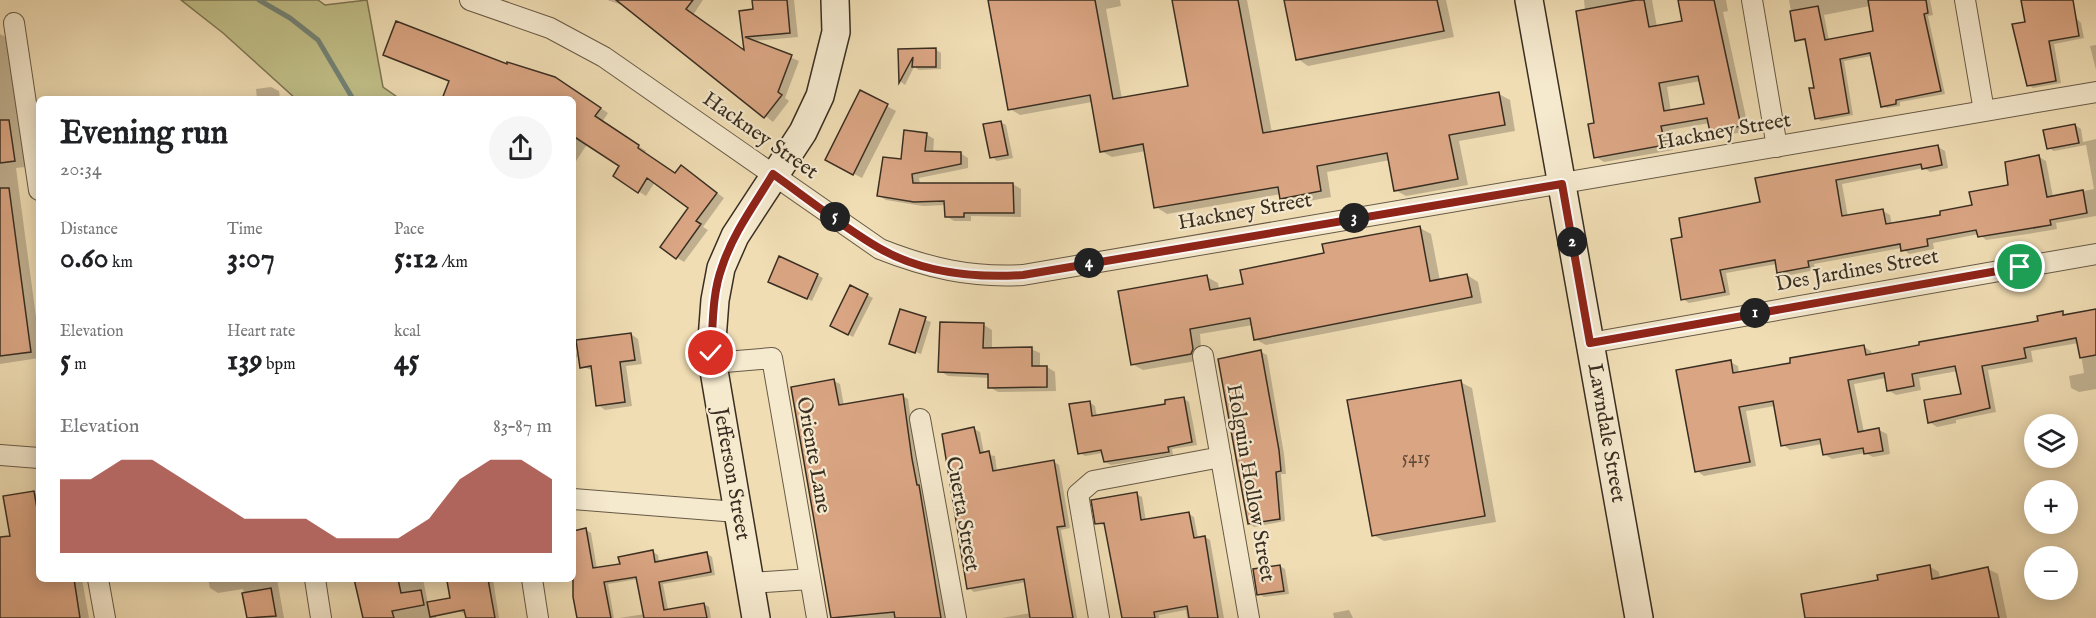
<!DOCTYPE html>
<html lang="en">
<head>
<meta charset="utf-8">
<style>
	:root { --surface:#fff; --page:#f6f6f6; --text:#202124; --muted:#757577; --accent:#8f2418 }
	body { margin:0; font-family:"IM FELL English",serif; background:var(--page); color:var(--text); height:100vh; display:flex; flex-direction:column; font-size:22px; white-space:nowrap }
	* { box-sizing:border-box; margin:0 }
	p { font-size:20px; color:var(--muted) }
	.icon { flex:none; width:33px; height:33px; fill:none; stroke:currentColor; stroke-width:2; stroke-linecap:round; stroke-linejoin:round }
	.map { position:relative; flex:1; overflow:hidden }
	.panel { position:absolute; left:36px; top:96px; width:540px; height:486px; display:flex; flex-direction:column; background:var(--surface); border-radius:9px; box-shadow:0 3px 15px #0003 }
	.panel>* { flex:none }
	.controls { position:absolute; left:2024px; top:414px; display:grid; gap:12px }
	.controls a { display:grid; place-items:center; width:54px; height:54px; border-radius:50%; background:var(--surface); box-shadow:0 3px 15px #0003; font-size:30px }
	.pin { position:absolute; display:grid; place-items:center; width:51px; height:51px; color:#fff; margin:-26px; border:3px solid #fff; border-radius:50%; box-shadow:0 2px 6px #0007 }
	.km { position:absolute; width:30px; height:30px; margin:-15px; border-radius:50%; background:#222; color:#fff; font-size:16px; line-height:30px; text-align:center }
	.round { display:grid; place-items:center; flex:none; width:63px; height:63px; border-radius:32px; background:var(--page) }
	.head { display:flex; align-items:center; justify-content:space-between; height:102px; padding:0 24px }
	h1 { font-size:33px; font-weight:800; line-height:45px }
	.metrics { display:grid; grid-template-columns:repeat(3,1fr); gap:9px; height:102px; padding:6px 24px }
	.metrics div { display:grid; align-content:center }
	.metrics b { font-size:30px; font-weight:800 }
	.metrics small { font-size:16px; font-weight:400 }
	.metrics p { font-size:16px }
	.chart { height:168px; padding:12px 24px }
	.chart p { display:flex; justify-content:space-between }
	.chart svg { width:100%; height:108px; margin-top:6px; fill:var(--accent); opacity:.7 }
	.map>svg:first-child { display:block }
</style>
</head>
<body>
<div class="map">
<svg width="2096" height="618" viewBox="0 0 2096 618">
	<rect width="100%" height="100%" fill="#f0ddb4"/>
	<filter id="stains"><feTurbulence type="fractalNoise" baseFrequency=".00333" numOctaves="4"/><feColorMatrix values="0 0 0 0 .2 0 0 0 0 .09 0 0 0 0 .02 0 0 0 .5 -.17"/></filter>
	<radialGradient id="worn" r=".72"><stop offset=".6" stop-color="#630" stop-opacity="0"/><stop offset="1" stop-color="#630" stop-opacity=".3"/></radialGradient>
	<!-- green -->
	<path fill="#c1bf88" stroke="#7d7654" stroke-width="1.5" d="M181,0H318L325,5L367,0L383,87L400,99H296L223,33Z"/>
	<!-- shadow -->
	<path fill="#0003" fill-rule="evenodd" d="M607,0H703L693,15L746,52L740,13L754,11L753,0H794L798,37L752,41L799,61L785,98L789,101L773,122L628,7Z
		M990,0H1120L1121,6L1106,9L1122,99L1190,87L1174,0H1247L1272,133L1499,94L1510,100L1515,131L1459,141L1468,185L1406,196L1395,190L1390,160L1327,172L1331,197L1292,204L1281,198V194L1167,214L1156,207L1146,151L1112,157L1101,151L1092,102L1020,115L1010,109Z
		M1288,0H1446L1454,37L1308,66L1298,59Z
		M1584,0H1652L1657,27L1684,22L1680,0H1726L1728,11L1723,12L1749,131L1720,136L1711,131L1710,123L1669,130L1673,150L1604,162L1596,157V124ZM1701,81L1705,106L1671,112L1667,87Z
		M1789,0H1930L1933,15L1928,16L1945,94L1900,102V106L1887,108L1882,106L1872,56L1844,61L1853,115L1821,121L1816,118L1815,89L1807,41L1796,40ZM1870,6L1875,32L1829,41L1824,15Z
		M2022,0H2059L2081,23L2084,38L2054,44L2061,83L2033,88L2028,85L2026,23Z
		M0,34L8,38L25,167L16,168L39,339V358L0,364Z
		M2096,45V70L2090,46Z
		M935,49L941,53V69L919,70L914,67L905,85L901,82L900,50Z
		M508,66L563,83L608,113L602,122L646,151L645,153L676,174L689,172L724,198L703,227L708,230L684,262L676,257L690,208L655,182L646,196L638,191L622,166L588,143L576,161L573,160V99H450Z
		M271,87L279,91L280,99H257L256,89Z
		M861,92L896,111L862,178L835,164Z
		M1000,122L1006,125L1013,158L997,161L992,157Z
		M2075,125L2081,129L2083,142L2096,139V216L2056,223L2057,229L2028,234L1986,240L1979,234L1933,243L1934,249L1909,254L1902,248L1814,264L1815,270L1785,276L1778,272L1777,264L1726,273L1730,295L1689,303L1683,299V238L1762,204L1938,147L1945,151L1948,168L1930,172L1924,168L1842,184L1848,217L1883,211L1890,215L1892,225L1942,216L1973,206L2010,186L2039,157L2046,161L2053,197L2094,189L2086,145L2054,151L2049,148Z
		M926,134L934,139L933,153H960L968,158V168L919,178L920,184H1013L1021,189V217L971,216V221H954L946,216V205L923,206L886,200L878,195L902,161Z
		M1420,228L1431,234L1440,281L1467,275L1478,282L1482,303L1266,345L1255,339L1253,325L1200,334L1202,360L1143,370L1132,364L1207,277L1218,283L1219,290L1245,286Z
		M817,275L823,278L812,301L775,284Z
		M851,287L873,298L853,337L831,325Z
		M2096,310V389L2079,392L2071,388L2069,376L2084,373L2079,343L2031,351L2033,362L1988,370L1996,412L1956,420V423L1937,427L1929,422L1962,395L1958,371L1919,378L1921,390L1896,395L1888,390L1886,378L1854,384L1864,432L1879,430L1887,434L1890,454L1873,457L1865,453L1832,459L1824,454L1822,444L1790,450L1783,445L1775,406L1746,411L1756,466L1704,476L1697,471L1730,362L1738,366L1739,374L1864,347L1871,351L1872,355L2039,323L2062,313L2067,316Z
		M901,311L931,322L921,354L891,343Z
		M984,325L992,330V349H1031L1040,353V367H1047L1055,372L1056,391L998,392L989,387V378L948,376L940,371Z
		M573,331L577,357H573Z
		M631,334L638,339L642,364L626,366L632,406L605,410L598,405L593,370L582,367Z
		M1261,352L1267,355L1284,454L1286,474H1281L1285,521L1254,527L1249,523Z
		M834,381L840,384L844,406L903,396L908,399L917,463L921,488L924,490L946,618H833L792,388Z
		M1460,382L1472,388L1496,522L1384,541L1373,535Z
		M1184,399L1189,402L1197,445L1172,449L1173,455L1111,465L1105,462L1103,453L1085,456L1080,453L1089,402L1095,406L1097,417L1167,406Z
		M974,429L980,432L984,454L995,456L997,472L1054,462L1059,465L1070,528L1061,530L1077,618H1002L1031,613L1026,582L974,592L969,588Z
		M33,492L39,496V579H82L89,618H0V539L12,537Z
		M1136,494L1142,497L1146,521L1189,514L1194,517L1198,538L1205,537L1210,540L1224,618H1187L1186,610L1159,615V618H1123L1106,526L1097,523Z
		M586,530L591,533L597,569L622,565L653,552L658,555L659,562L707,554L712,557L715,575L663,584L668,610L704,604L709,607L711,618H619L645,614L638,579L608,584L614,618H580L572,579L573,532Z
		M1280,566L1285,569L1289,594L1264,597L1259,594Z
		M1929,566L1939,572L1940,579L1988,569L1998,574L2007,618H1807Z
		M208,579H277L284,618H248L243,589L218,593L210,588Z
		M356,579H423L428,603L434,607L436,618H365Z
		M453,579H493L499,618H467L466,614L458,611Z
		M1349,610L1353,618H1334L1333,613Z"/>
	<g fill="none" stroke-linecap="round" stroke-linejoin="round">
		<!-- stream -->
		<path stroke="#738377" stroke-width="5" d="M259,0L290,18L318,40L353,99"/>
	</g>
	<!-- building -->
	<path fill="#daa583" stroke="#392e21" stroke-width="1.5" fill-rule="evenodd" d="M616,0H693L686,9L744,50L739,11L753,9L752,0H787L790,33L745,37L792,55L778,92L782,95L764,118Z
		M988,0H1095L1113,99L1188,86L1172,0H1238L1263,133L1499,92L1505,125L1449,135L1458,179L1394,191L1387,153L1317,166L1321,191L1280,199L1278,187L1154,208L1143,144L1100,152L1090,95L1008,110Z
		M1284,0H1437L1444,31L1296,60Z
		M1636,0H1644L1649,27L1682,21L1678,0H1714L1741,126L1710,132L1707,118L1661,126L1665,145L1594,158L1588,124L1594,123L1576,11ZM1698,76L1704,104L1664,111L1659,83Z
		M1868,0H1926L1928,13L1924,14L1941,91L1896,100V104L1881,107L1870,53L1840,59L1849,113L1815,119L1809,88H1814L1805,39L1795,41L1790,11L1818,6L1825,40L1873,31Z
		M2021,0H2073L2079,36L2049,41L2056,81L2027,86L2012,24L2025,22Z
		M396,21L507,64V62L555,77L601,108L595,116L639,145L638,148L675,173L681,165L717,193L696,221L701,224L676,259L660,247L688,208L647,178L638,193L613,176L619,166L573,136V99H442L449,81L383,55Z
		M936,48V67H912L913,57L899,83L898,49Z
		M860,90L888,104L853,175L825,160Z
		M0,120H9L15,161L0,163Z
		M1001,121L1008,155L990,158L983,124Z
		M2075,124L2079,143L2047,149L2043,130Z
		M904,130L927,133L925,151L961,152V164L912,174L913,183H1013L1014,213H964V217H945L944,201L914,202L877,196L883,157L901,159Z
		M1938,145L1942,165L1922,169L1921,164L1836,180L1842,216L1883,209L1886,224L1940,215V211L1972,205L1969,192L2008,185L2005,162L2039,155L2047,197L2083,190L2087,213L2050,220L2051,225L1978,237L1976,230L1927,239L1928,246L1901,251L1900,244L1808,261L1809,267L1777,273L1775,260L1720,270L1725,292L1681,300L1671,239L1682,237L1679,218L1760,202L1755,178Z
		M0,188H9L31,352L0,356Z
		M1420,226L1430,281L1467,274L1472,297L1254,340L1250,318L1190,329L1193,349L1191,354L1131,365L1118,291L1207,275L1210,290L1243,284L1240,270L1324,253L1322,244Z
		M779,256L818,274L807,299L768,282Z
		M850,285L868,294L848,335L830,326Z
		M900,309L926,317L915,353L889,344Z
		M2096,309V355L2080,358L2076,338L2024,348L2026,358L1982,366L1990,408L1928,423L1924,400L1961,394L1955,366L1912,374L1914,386L1887,391L1884,373L1848,380L1858,432L1879,428L1883,451L1864,454L1863,448L1823,455L1820,439L1781,446L1773,401L1739,407L1750,462L1695,472L1676,370L1731,360L1733,373L1790,363V358L1864,345L1866,355L1919,345V342L2038,321L2037,316L2063,311V315Z
		M940,322L984,323L983,348L1032,347V366H1047V387L988,388V374L938,372Z
		M631,333L635,360L620,362L625,402L596,406L591,366L580,368L576,340Z
		M1261,350L1279,450L1281,471L1276,472L1280,519L1248,524L1218,359Z
		M834,379L839,405L903,394L912,459L917,485H919L941,618H895L894,612L831,618L791,387Z
		M1461,380L1485,516L1372,536L1347,400Z
		M1184,397L1192,442L1168,447L1169,452L1104,462L1101,450L1078,454L1069,404L1090,401L1092,416L1165,404V400Z
		M974,427L980,453L989,451L993,471L1054,460L1065,526L1057,527L1073,618H1030L1024,579L967,589L942,434Z
		M34,491L39,520V579H74L80,618H0V537L10,536L3,496Z
		M1137,492L1141,520L1189,512L1194,538L1205,536L1218,618H1189L1187,606L1154,612L1155,618H1122L1104,523L1095,524L1091,500Z
		M586,528L593,568L620,564L618,557L653,550L655,562L707,552L711,572L659,582L664,610L704,603L707,618H644L636,577L604,582L611,618H577L573,597V531Z
		M1280,565L1284,591L1257,595L1253,569Z
		M1930,565L1932,579L1988,567L1999,618H1805L1801,594L1878,580L1877,575Z
		M354,579H398L401,593L421,590L424,605L392,611L394,618H363Z
		M455,579H488L495,618H466L464,610L430,617L427,602L450,598L447,581Z
		M271,588L276,616L247,618L242,593Z"/>
	<g fill="none" stroke-linecap="round" stroke-linejoin="round">
		<!-- street casing -->
		<g stroke="#675a46" stroke-width="22">
			<path id="street" d="M470,0L550,28L604,57L880,249C928,268 971,278 1023,275L2096,92
				M1752,0L1777,147
				M1965,0L1984,111
				M14,23L39,190
				M1590,343L2096,254
				M1203,356L1249,618
				M713,363L772,358L817,618
				M920,419L956,618
				M0,455L39,458
				M573,499L737,512
				M98,579L105,618
				M315,579L321,618
				M532,579L538,618
				M750,583L810,579
				M1099,618L1078,494L1093,481L1221,457"/>
		</g>
		<!-- secondary casing -->
		<g stroke="#392e21" stroke-width="30">
			<path id="secondary" d="M1529,0L1639,618
				M756,618L711,353L715,300L721,268L735,236L803,132L820,96L836,32L835,0"/>
		</g>
		<!-- street -->
		<use href="#street" stroke="#f5e9ce" stroke-width="20"/>
		<!-- secondary -->
		<use href="#secondary" stroke="#f5e9ce" stroke-width="27"/>
	</g>
	<g fill="none" stroke-linecap="round" stroke-linejoin="round">
		<!-- route casing -->
		<g stroke="#fff" stroke-width="12">
			<path id="route" d="M711,353C713,325 712,294 722,267C733,233 755,204 773,174C808,199 843,227 879,248C922,273 975,278 1023,275L1562,184L1590,343L2020,267"/>
		</g>
		<!-- route -->
		<use href="#route" stroke="#8f2418" stroke-width="8"/>
	</g>
	<g text-anchor="middle" dominant-baseline="central" stroke-width="4.5" stroke-linejoin="round" paint-order="stroke">
		<!-- number labels -->
		<g font-size="18" fill="#614c3a">
			<text x="1416" y="458">5415</text>
		</g>
		<!-- street labels -->
		<g font-size="21" fill="#392e21" stroke="#f5e9ce">
			<text transform="translate(1724 132) rotate(-10)">Hackney Street</text>
			<text transform="translate(760 136) rotate(35)">Hackney Street</text>
			<text transform="translate(1245 212) rotate(-10)">Hackney Street</text>
			<text transform="translate(1857 271) rotate(-10)">Des Jardines Street</text>
			<text transform="translate(1606 433) rotate(80)">Lawndale Street</text>
			<text transform="translate(813 455) rotate(80)">Oriente Lane</text>
			<text transform="translate(731 474) rotate(80)">Jefferson Street</text>
			<text transform="translate(1250 483) rotate(80)">Holguin Hollow Street</text>
			<text transform="translate(962 514) rotate(80)">Cuerta Street</text>
		</g>
	</g>
	<rect width="100%" height="100%" filter="url(#stains)"/>
	<rect width="100%" height="100%" fill="url(#worn)"/>
</svg>
<div class="controls">
<a><svg class="icon" aria-label="layers" viewBox="0 0 24 24"><path d="M12 4l9 5-9 5-9-5zM3 14l9 5 9-5"/></svg></a>
<a>+</a>
<a>−</a>
</div>
<div class="pin" style="left:2020px;top:267px;background:#1e9e55"><svg class="icon" aria-label="arrive" viewBox="0 0 24 24"><path d="M6 21V4h12l-3 4 3 4H6"/></svg></div>
<div class="pin" style="left:711px;top:353px;background:#d93025"><svg class="icon" aria-label="check" viewBox="0 0 24 24"><path d="M5 12l5 5 9-10"/></svg></div>
<b class="km" style="left:1755px;top:313px">1</b>
<b class="km" style="left:1572px;top:242px">2</b>
<b class="km" style="left:1354px;top:218px">3</b>
<b class="km" style="left:1089px;top:263px">4</b>
<b class="km" style="left:835px;top:217px">5</b>
<section class="panel">
<div class="head"><div><h1>Evening run</h1><p>20:34</p></div><a class="round"><svg class="icon" aria-label="share" viewBox="0 0 24 24"><path d="M12 15V3M7 8l5-5 5 5M5 13v7h14v-7"/></svg></a></div>
<div class="metrics">
<div><p>Distance</p><b>0.60<small> km</small></b></div>
<div><p>Time</p><b>3:07</b></div>
<div><p>Pace</p><b>5:12<small> /km</small></b></div>
</div>
<div class="metrics">
<div><p>Elevation</p><b>5<small> m</small></b></div>
<div><p>Heart rate</p><b>139<small> bpm</small></b></div>
<div><p>kcal</p><b>45</b></div>
</div>
<div class="chart"><p><span>Elevation</span>83–87 m</p>
<svg viewBox="0 0 160 44" preserveAspectRatio="none"><path d="M0 44V14L10 14L20 6L30 6L40 14L50 22L60 30L70 30L80 30L90 38L100 38L110 38L120 30L130 14L140 6L150 6L160 14V44z"/></svg>
</div>
</section>
</div>
</body>
</html>
